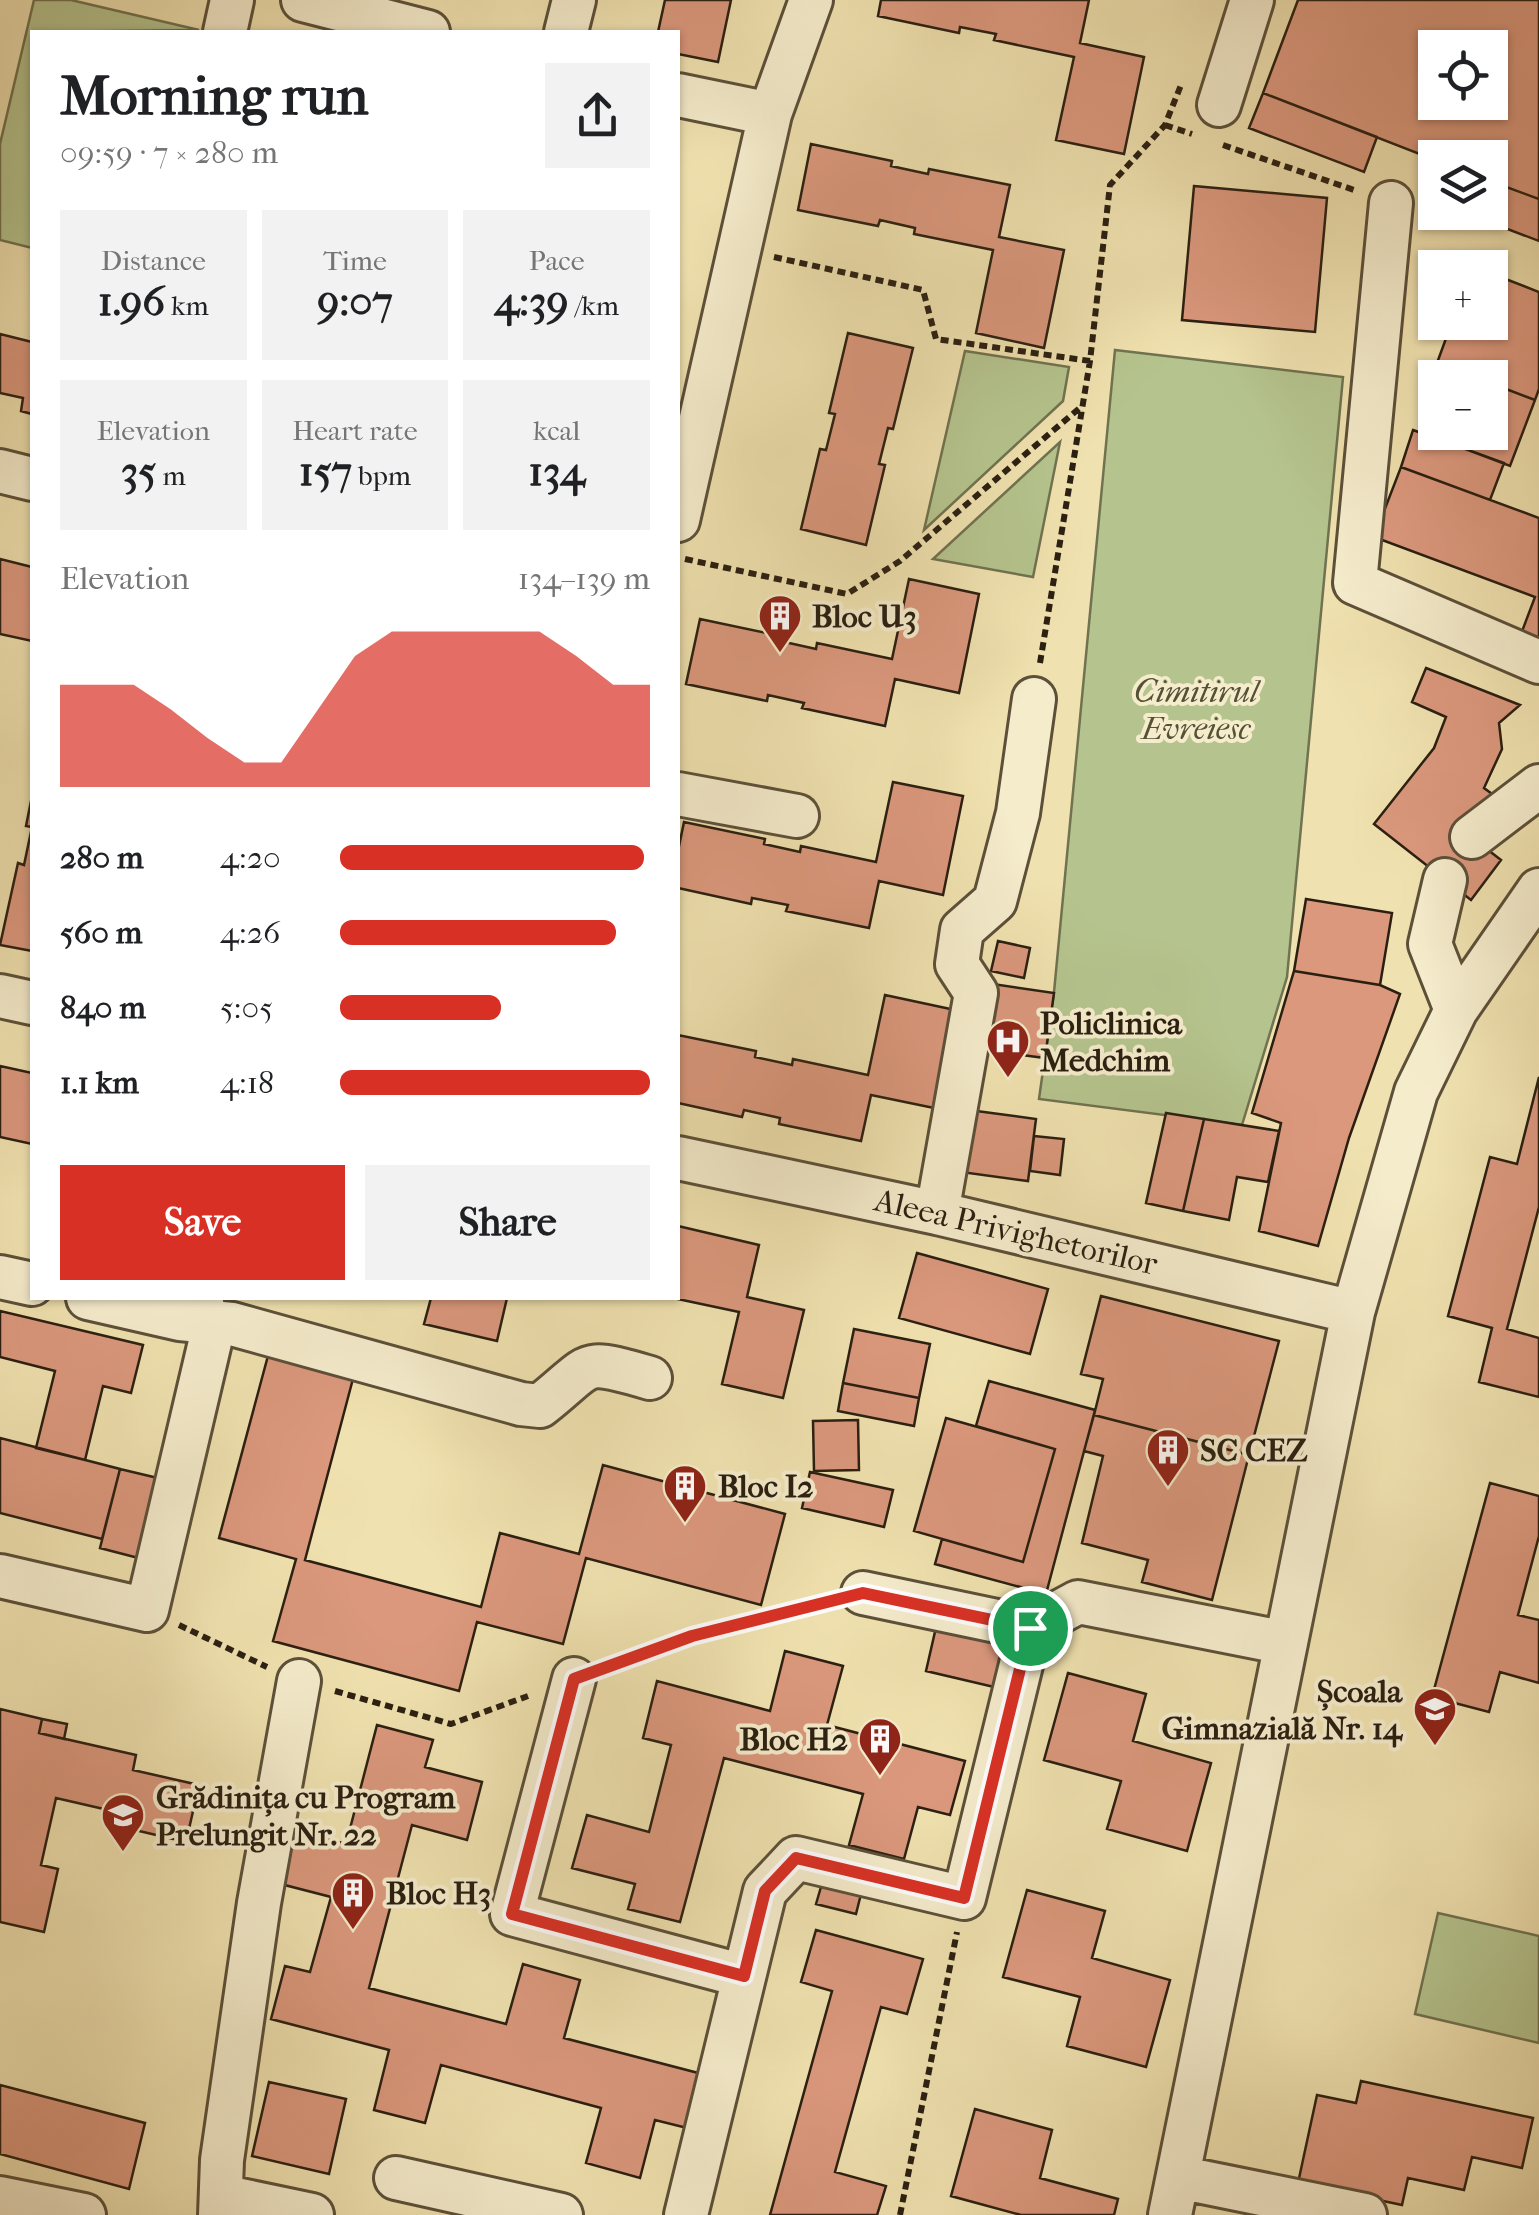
<!DOCTYPE html>
<html lang="en">
<head>
<meta charset="utf-8">
<style>
	:root { --surface:#fff; --page:#f2f2f2; --text:#202124; --muted:#757577; --accent:#d93025 }
	body { margin:0; font-family:"IM FELL French Canon",serif; background:var(--page); color:var(--text); height:100vh; display:flex; flex-direction:column; font-size:38px; white-space:nowrap }
	* { box-sizing:border-box; margin:0 }
	p { font-size:32px; color:var(--muted) }
	.icon { flex:none; width:55px; height:55px; fill:none; stroke:currentColor; stroke-width:2; stroke-linecap:round; stroke-linejoin:round }
	.map { position:relative; flex:1; overflow:hidden }
	.side { position:absolute; left:30px; top:30px; width:650px; height:1270px; display:flex; flex-direction:column; background:var(--surface); border-radius:0px; box-shadow:0 2px 8px #0004 }
	.side>* { flex:none }
	.controls { position:absolute; left:1418px; top:30px; display:grid; gap:20px }
	.controls a { display:grid; place-items:center; width:90px; height:90px; border-radius:0px; background:var(--surface); box-shadow:0 2px 8px #0004; font-size:50px }
	.pin { position:absolute; display:grid; place-items:center; width:85px; height:85px; color:#fff; margin:-42px; border:5px solid #fff; border-radius:50%; box-shadow:0 2px 10px #0007 }
	.round { display:grid; place-items:center; flex:none; width:105px; height:105px; border-radius:0px; background:var(--page) }
	.overview { display:flex; align-items:center; justify-content:space-between; height:170px; padding:0 30px }
	h1 { font-size:55px; font-weight:800; line-height:75px }
	.figures { display:grid; grid-template-columns:repeat(3,1fr); gap:15px; height:170px; padding:10px 30px }
	.figures div { display:grid; align-content:center; border-radius:0px; background:var(--page); text-align:center }
	.figures b { font-size:42px; font-weight:800 }
	.figures small { font-size:28px; font-weight:400 }
	.figures p { font-size:28px }
	.chart { height:280px; padding:20px 30px }
	.chart p { display:flex; justify-content:space-between }
	.chart svg { width:100%; height:180px; margin-top:10px; fill:var(--accent); opacity:.7 }
	.primary-button { display:flex; gap:20px; margin-top:auto; padding:20px 30px }
	.primary-button a { flex:1; height:115px; border-radius:0px; background:var(--accent); color:#fff; font-size:40px; font-weight:800; line-height:115px; text-align:center }
	.primary-button a+a { background:var(--page); color:var(--text) }
	ul { padding:0 30px; list-style:none; font-size:32px }
	li { display:grid; grid-template-columns:160px 120px 1fr; align-items:center; height:75px }
	li i { height:25px; border-radius:12px; background:var(--accent) }
	.map>svg:first-child { display:block }
</style>
</head>
<body>
<div class="map">
<svg width="1539" height="2215" viewBox="0 0 1539 2215">
	<rect width="100%" height="100%" fill="#f0e2b0"/>
	<filter id="stains"><feTurbulence type="fractalNoise" baseFrequency=".002" numOctaves="4"/><feColorMatrix values="0 0 0 0 .2 0 0 0 0 .09 0 0 0 0 .02 0 0 0 .5 -.17"/></filter>
	<radialGradient id="worn" r=".72"><stop offset=".6" stop-color="#630" stop-opacity="0"/><stop offset="1" stop-color="#630" stop-opacity=".3"/></radialGradient>
	<!-- green -->
	<path fill="#b5c48e" stroke="#707250" stroke-width="2.5" d="M34,0H71L199,30L32,32V248L0,240V144Z
		M1115,350L1343,377L1287,977L1242,1125L1039,1099L1054,992Z
		M965,351L1069,367L1063,401L924,530Z
		M1060,442L1033,577L933,559Z
		M1438,1913L1539,1936V2043L1415,2014Z"/>
	<!-- building -->
	<path fill="#db987d" stroke="#2a1f11" stroke-width="2.5" fill-rule="evenodd" d="M665,0H731L718,62L678,54V32H658Z
		M881,0H1089L1080,43L1144,57L1124,154L1056,140L1074,57L994,40L996,34L960,27L959,33L878,16Z
		M1298,0H1539V199L1490,181V158L1435,160L1263,93ZM1435,48H1490V102H1435Z
		M1263,93L1377,137L1364,172L1249,128Z
		M811,144L892,161L891,166L928,174L929,169L1010,185L999,237L1064,250L1044,348L976,333L993,250L914,234L915,228L880,220L878,226L798,210Z
		M1490,181L1539,199V241L1463,212H1490Z
		M1194,186L1327,198L1315,332L1182,320Z
		M1490,273L1539,292V389L1535,400L1490,383V378H1475L1437,363L1452,322H1490Z
		M848,333L913,348L893,429L888,428L879,464L885,465L866,545L801,529L820,449L826,450L835,414L829,413Z
		M0,334L32,342V414L21,411L23,398L0,393Z
		M1493,384L1535,400L1510,466L1468,450L1475,432H1490Z
		M1413,430L1504,463L1490,500L1401,467Z
		M1401,467L1539,518V641L1521,634L1535,597L1374,537Z
		M0,559L32,567V641L0,634Z
		M909,579L979,594L959,693L895,679L885,726L802,708L804,703L768,695L767,701L686,684L700,619L781,636L780,641L816,649L817,643L892,659Z
		M1426,668L1520,705L1499,723L1502,749L1484,788L1499,799L1470,836L1501,860L1471,900L1374,824L1434,748L1446,717L1412,702Z
		M893,782L963,796L943,895L879,881L869,928L786,911L788,905L752,898L751,904L678,888V851L684,822L765,839L764,844L800,852L801,846L876,862Z
		M32,796V951L0,945L18,863L24,865L32,827L26,826Z
		M1306,899L1392,913L1380,985L1294,971Z
		M998,941L1030,948L1024,978L991,971Z
		M1294,971L1380,985L1400,994L1349,1138L1318,1246L1259,1231L1281,1123L1252,1113Z
		M986,983L1054,993L1045,1058L977,1049Z
		M885,995L955,1010L934,1108L871,1095L861,1141L779,1124L780,1118L744,1110L742,1117L678,1103V1035L756,1051L755,1057L792,1065L793,1059L868,1075Z
		M0,1066L32,1073V1144L0,1137Z
		M1539,1077V1207L1507,1329L1539,1338V1397L1479,1382L1492,1328L1448,1316L1490,1157L1517,1164Z
		M969,1110L1036,1119L1028,1181L961,1172Z
		M1166,1113L1204,1119L1183,1211L1146,1203Z
		M1204,1119L1279,1131L1268,1182L1237,1177L1229,1220L1183,1211Z
		M1034,1136L1064,1139L1060,1175L1030,1171Z
		M678,1226L759,1245L747,1297L804,1310L783,1398L722,1384L739,1312L673,1298H678Z
		M917,1253L1048,1289L1030,1354L899,1318Z
		M1101,1296L1279,1341L1249,1455L1094,1415L1103,1379L1081,1374Z
		M431,1298H507L497,1341L424,1324Z
		M0,1311L143,1345L131,1393L103,1386L85,1460L36,1448L55,1371L0,1357Z
		M854,1329L930,1344L919,1398L843,1383Z
		M269,1352L354,1375L305,1560L481,1607L500,1533L579,1554L603,1465L785,1514L761,1605L586,1558L563,1644L477,1622L459,1691L273,1641L296,1559L219,1538Z
		M989,1381L1095,1410L1046,1594L935,1564L942,1539L1023,1562L1055,1449L976,1426Z
		M843,1383L919,1398L914,1426L838,1411Z
		M1094,1415L1249,1455L1212,1600L1142,1582L1148,1560L1082,1543L1103,1456L1084,1451Z
		M946,1418L1055,1449L1023,1562L914,1531Z
		M858,1420L859,1470L814,1471L813,1421Z
		M0,1438L120,1469L102,1539L0,1513Z
		M120,1469L166,1480L146,1560L100,1548Z
		M810,1472L893,1490L884,1527L802,1508Z
		M1490,1483L1539,1496V1536L1518,1615L1539,1620V1683L1500,1672L1489,1712L1432,1697Z
		M937,1623L1006,1639L994,1687L926,1671Z
		M785,1651L843,1666L827,1725L965,1761L950,1815L918,1807L904,1859L849,1845L863,1794L724,1758L680,1922L628,1909L635,1884L572,1868L587,1815L649,1832L671,1745L643,1738L657,1681L770,1711Z
		M1068,1673L1146,1694L1133,1741L1211,1763L1187,1851L1107,1829L1121,1781L1044,1760Z
		M0,1709L42,1719L39,1733L136,1755L133,1770L199,1785L186,1842L105,1823L108,1810L56,1798L41,1865L58,1869L44,1932L0,1922Z
		M42,1719L67,1724L64,1739L39,1733Z
		M377,1725L433,1740L425,1767L482,1782L467,1840L412,1825L369,1988L506,2024L523,1964L580,1980L564,2038L702,2074L687,2128L655,2120L640,2178L586,2163L601,2108L441,2065L425,2123L374,2110L389,2050L271,2019L285,1966L310,1972L331,1897L273,1882L288,1828L346,1844Z
		M823,1880L862,1890L856,1914L816,1904Z
		M1027,1890L1105,1911L1092,1958L1170,1980L1146,2067L1067,2046L1080,1997L1003,1977Z
		M816,1930L923,1959L907,2014L881,2007L835,2172L886,2186L877,2215H770L832,1991L801,1982Z
		M1361,2081L1533,2118L1522,2168L1472,2157L1464,2190L1408,2178L1402,2205L1298,2183L1317,2095L1356,2103Z
		M269,2082L346,2099L329,2174L252,2156Z
		M0,2085L145,2123L129,2189L0,2154Z
		M975,2109L1052,2130L1040,2178L1118,2199L1114,2215H1021L951,2196Z"/>
	<g fill="none" stroke-linecap="round" stroke-linejoin="round">
		<!-- minor casing -->
		<g stroke="#5c5039" stroke-width="48">
			<path id="minor" d="M303,0L428,32
				M225,32L232,0
				M566,32L574,0
				M678,95L770,114
				M1219,105L1252,0
				M1391,203L1355,583L1539,662
				M0,471L32,479
				M678,520L770,114L811,0
				M678,794L797,816
				M1472,837L1539,786
				M1445,880L1430,944L1456,1010
				M0,996L32,1003
				M678,1158L937,1213L1353,1312
				M937,1213L976,993L957,964L962,930L995,901L1018,813L1034,699
				M0,1277L32,1284
				M88,1298L180,1319L232,1324L521,1404L540,1406C595,1363 578,1357 650,1378
				M0,1576L147,1610L210,1342L201,1298
				M863,1593L1030,1628
				M574,1679L512,1914L744,1976
				M1178,2177L1365,2215
				M396,2178L561,2215
				M221,2196L312,2215
				M0,2198L84,2215
				M220,2215L222,2160L259,1903L299,1681
				M686,2215L765,1891L796,1858L964,1898L1030,1628L1078,1602L1286,1643
				M1170,2215L1353,1312L1416,1092L1456,1010L1539,890"/>
		</g>
		<!-- path -->
		<path stroke="#2a1f11" stroke-width="6" stroke-dasharray="8 5" stroke-linecap="butt" d="M1165,125L1192,134
			M1223,145L1357,191
			M774,257L923,290L936,339L1090,361
			M685,559L847,594L900,561L1082,406
			M1040,663L1090,361L1110,185L1165,125L1181,85
			M179,1625L267,1667
			M610,1666L692,1636L828,1602
			M335,1691L451,1724L528,1696
			M900,2215L957,1932"/>
		<!-- minor -->
		<use href="#minor" stroke="#f5eccc" stroke-width="42"/>
	</g>
	<g fill="none" stroke-linecap="round" stroke-linejoin="round">
		<!-- route casing -->
		<g stroke="#fff" stroke-width="20">
			<path id="route" d="M863,1593L1030,1628L964,1898L796,1858L765,1891L744,1976L512,1914L574,1679L692,1636Z"/>
		</g>
		<!-- route -->
		<use href="#route" stroke="#d93025" stroke-width="12"/>
	</g>
	<!-- icons -->
	<defs>
		<g id="building-pin" transform="scale(2.25)"><path d="M0 17L-7.5 6A9.5 9.5 0 1 1 7.5 6Z" fill="#8f2418" stroke="#f5eccc"/><path d="M-4-6H4V6H1V3H-1V6H-4ZM-2.5-4.3h1.7v1.8h-1.7ZM.8-4.3h1.7v1.8H.8ZM-2.5-1h1.7V.8h-1.7ZM.8-1h1.7V.8H.8Z" fill="#fff"/></g>
		<g id="hospital-pin" transform="scale(2.25)"><path d="M0 17L-7.5 6A9.5 9.5 0 1 1 7.5 6Z" fill="#8f2418" stroke="#f5eccc"/><path d="M-5-5h3v3.5h4V-5h3V5h-3V1.5h-4V5h-3Z" fill="#fff"/></g>
		<g id="school-pin" transform="scale(2.25)"><path d="M0 17L-7.5 6A9.5 9.5 0 1 1 7.5 6Z" fill="#8f2418" stroke="#f5eccc"/><path d="M0-5L7-2L0 1L-7-2ZM-4 1L0 2.5L4 1V4Q0 6-4 4Z" fill="#fff"/></g>
	</defs>
	<g fill-rule="evenodd">
		<use href="#building-pin" x="780" y="616"/>
		<use href="#hospital-pin" x="1008" y="1041"/>
		<use href="#building-pin" x="1168" y="1450"/>
		<use href="#building-pin" x="685" y="1486"/>
		<use href="#school-pin" x="1435" y="1709"/>
		<use href="#building-pin" x="880" y="1739"/>
		<use href="#school-pin" x="123" y="1815"/>
		<use href="#building-pin" x="353" y="1893"/>
	</g>
	<g text-anchor="middle" dominant-baseline="central" stroke-width="8" stroke-linejoin="round" paint-order="stroke">
		<!-- poi labels -->
		<g font-size="32" font-weight="bold" fill="#2a1f11" stroke="#f5eccc" text-anchor="start">
			<text x="812" y="616">Bloc U3</text>
			<text x="1040" y="1023">Policlinica<tspan x="1040" dy="37">Medchim</tspan></text>
			<text x="1200" y="1450">SC CEZ</text>
			<text x="718" y="1486">Bloc I2</text>
			<text x="1402" y="1691" text-anchor="end">Școala<tspan x="1402" dy="37">Gimnazială Nr. 14</tspan></text>
			<text x="848" y="1739" text-anchor="end">Bloc H2</text>
			<text x="156" y="1797">Grădinița cu Program<tspan x="156" dy="37">Prelungit Nr. 22</tspan></text>
			<text x="386" y="1893">Bloc H3</text>
		</g>
		<!-- park labels -->
		<g font-size="32" font-style="italic" fill="#545136" stroke="#f5eccc">
			<text x="1196" y="691">Cimitirul<tspan x="1196" dy="37">Evreiesc</tspan></text>
		</g>
		<!-- street labels -->
		<g font-size="32" fill="#2a1f11" stroke="#f5eccc">
			<text transform="translate(1016 1232) rotate(13)">Aleea Privighetorilor</text>
		</g>
	</g>
	<rect width="100%" height="100%" filter="url(#stains)"/>
	<rect width="100%" height="100%" fill="url(#worn)"/>
</svg>
<div class="controls">
<a><svg class="icon" aria-label="locate" viewBox="0 0 24 24"><circle cx="12" cy="12" r="6"/><path d="M12 2v4M12 18v4M2 12h4M18 12h4"/></svg></a>
<a><svg class="icon" aria-label="layers" viewBox="0 0 24 24"><path d="M12 4l9 5-9 5-9-5zM3 14l9 5 9-5"/></svg></a>
<a>+</a>
<a>−</a>
</div>
<div class="pin" style="left:1030px;top:1628px;background:#1e9e55"><svg class="icon" aria-label="arrive" viewBox="0 0 24 24"><path d="M6 21V4h12l-3 4 3 4H6"/></svg></div>
<section class="side">
<div class="overview"><div><h1>Morning run</h1><p>09:59 · 7 × 280 m</p></div><a class="round"><svg class="icon" aria-label="share" viewBox="0 0 24 24"><path d="M12 15V3M7 8l5-5 5 5M5 13v7h14v-7"/></svg></a></div>
<div class="figures">
<div><p>Distance</p><b>1.96<small> km</small></b></div>
<div><p>Time</p><b>9:07</b></div>
<div><p>Pace</p><b>4:39<small> /km</small></b></div>
</div>
<div class="figures">
<div><p>Elevation</p><b>35<small> m</small></b></div>
<div><p>Heart rate</p><b>157<small> bpm</small></b></div>
<div><p>kcal</p><b>134</b></div>
</div>
<div class="chart"><p><span>Elevation</span>134–139 m</p>
<svg viewBox="0 0 160 44" preserveAspectRatio="none"><path d="M0 44V19L10 19L20 19L30 25L40 32L50 38L60 38L70 25L80 12L90 6L100 6L110 6L120 6L130 6L140 12L150 19L160 19V44z"/></svg>
</div>
<ul>
<li><b>280 m</b>4:20<i style="width:98%"></i></li>
<li><b>560 m</b>4:26<i style="width:89%"></i></li>
<li><b>840 m</b>5:05<i style="width:52%"></i></li>
<li><b>1.1 km</b>4:18<i style="width:100%"></i></li>
</ul>
<div class="primary-button"><a>Save</a><a>Share</a></div>
</section>
</div>
</body>
</html>
